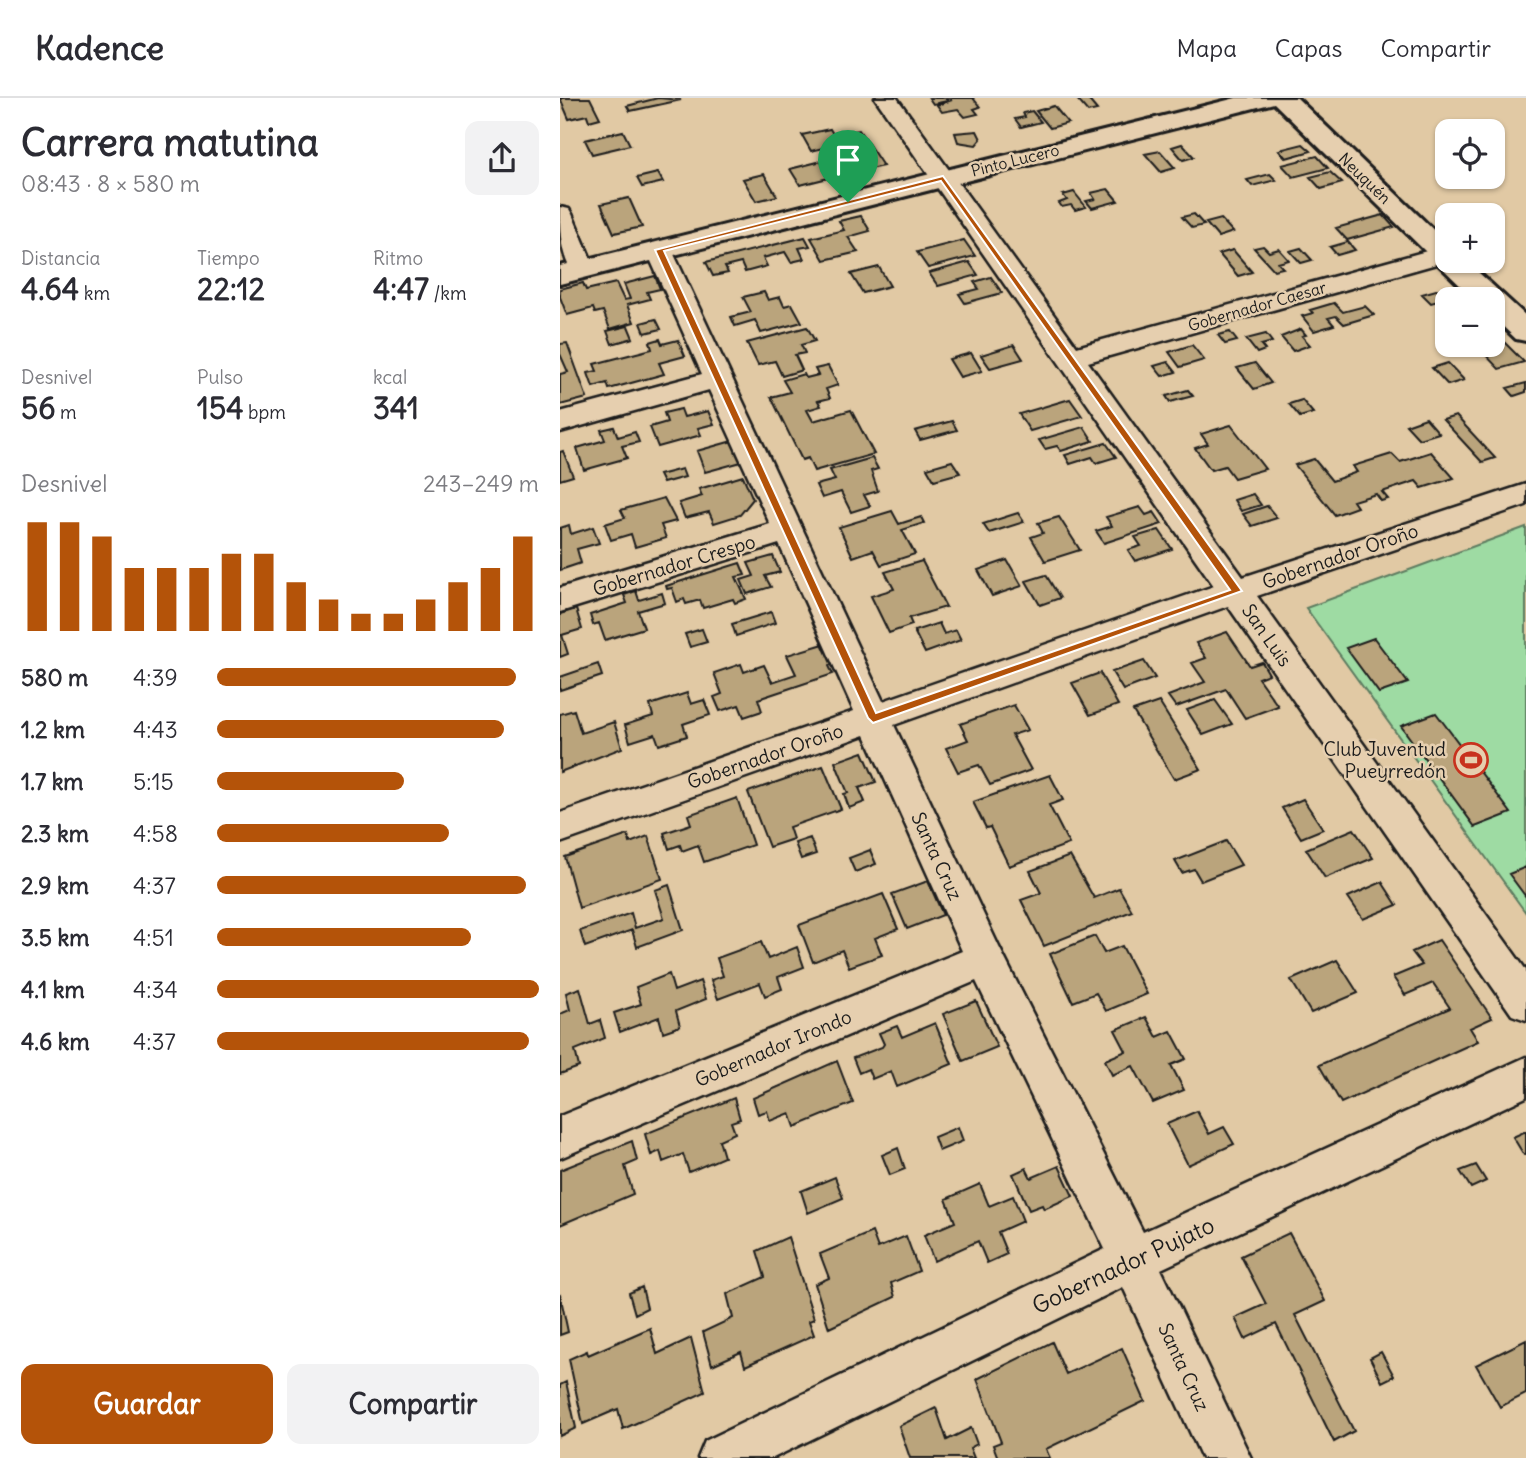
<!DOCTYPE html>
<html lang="es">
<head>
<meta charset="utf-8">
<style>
	:root { --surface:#fff; --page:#f2f2f3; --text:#2b2b33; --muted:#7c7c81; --line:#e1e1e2; --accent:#b45309 }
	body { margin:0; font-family:Delius,sans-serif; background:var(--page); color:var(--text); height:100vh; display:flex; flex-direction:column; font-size:26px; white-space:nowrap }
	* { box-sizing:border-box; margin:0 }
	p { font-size:23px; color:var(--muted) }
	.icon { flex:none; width:38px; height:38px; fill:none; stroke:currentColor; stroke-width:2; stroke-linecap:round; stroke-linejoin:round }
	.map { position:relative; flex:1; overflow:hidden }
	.details { display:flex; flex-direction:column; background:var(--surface); width:560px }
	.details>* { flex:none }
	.fabs { position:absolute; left:875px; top:21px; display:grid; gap:14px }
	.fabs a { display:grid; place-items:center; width:70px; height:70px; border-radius:14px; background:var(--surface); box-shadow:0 2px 5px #0004; font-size:35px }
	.pin { position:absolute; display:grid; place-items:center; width:60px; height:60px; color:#fff; margin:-72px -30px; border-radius:50% 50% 50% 0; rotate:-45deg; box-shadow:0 0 7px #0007 }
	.pin .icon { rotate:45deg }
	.round { display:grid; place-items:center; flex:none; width:74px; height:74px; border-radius:14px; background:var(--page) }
	.head { display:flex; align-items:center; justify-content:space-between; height:119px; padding:0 21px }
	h1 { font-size:38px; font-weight:800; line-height:52px }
	.metrics { display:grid; grid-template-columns:repeat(3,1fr); gap:10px; height:119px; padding:7px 21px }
	.metrics div { display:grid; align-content:center }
	.metrics b { font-size:30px; font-weight:800 }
	.metrics small { font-size:19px; font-weight:400 }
	.metrics p { font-size:19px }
	.chart { height:196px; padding:14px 21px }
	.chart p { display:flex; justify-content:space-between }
	.chart svg { width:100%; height:126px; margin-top:7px; stroke:var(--accent); stroke-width:6 }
	.button { display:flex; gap:14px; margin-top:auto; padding:14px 21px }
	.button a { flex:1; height:80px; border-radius:14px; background:var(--accent); color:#fff; font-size:28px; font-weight:800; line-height:80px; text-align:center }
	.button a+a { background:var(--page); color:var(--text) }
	ul { padding:0 21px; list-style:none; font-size:23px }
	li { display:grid; grid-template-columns:112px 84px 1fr; align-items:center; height:52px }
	li i { height:18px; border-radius:9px; background:var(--accent) }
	header { display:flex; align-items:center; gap:42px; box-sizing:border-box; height:98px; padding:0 35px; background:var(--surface); border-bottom:2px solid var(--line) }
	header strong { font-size:33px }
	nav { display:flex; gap:38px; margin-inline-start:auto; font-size:24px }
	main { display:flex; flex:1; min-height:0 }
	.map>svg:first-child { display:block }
</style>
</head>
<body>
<header>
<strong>Kadence</strong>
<nav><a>Mapa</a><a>Capas</a><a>Compartir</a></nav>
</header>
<main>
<section class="details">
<div class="head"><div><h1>Carrera matutina</h1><p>08:43 · 8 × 580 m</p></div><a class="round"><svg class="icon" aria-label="share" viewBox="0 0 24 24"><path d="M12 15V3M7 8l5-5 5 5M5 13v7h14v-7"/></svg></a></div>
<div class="metrics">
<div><p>Distancia</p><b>4.64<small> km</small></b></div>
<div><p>Tiempo</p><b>22:12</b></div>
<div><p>Ritmo</p><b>4:47<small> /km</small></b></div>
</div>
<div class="metrics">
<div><p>Desnivel</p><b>56<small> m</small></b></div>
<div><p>Pulso</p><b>154<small> bpm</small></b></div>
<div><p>kcal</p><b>341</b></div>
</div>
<div class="chart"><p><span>Desnivel</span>243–249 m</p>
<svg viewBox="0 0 160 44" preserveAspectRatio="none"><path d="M5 44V6M15 44V6M25 44V11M35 44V22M45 44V22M55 44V22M65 44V17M75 44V17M85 44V27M95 44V33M105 44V38M115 44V38M125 44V33M135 44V27M145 44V22M155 44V11"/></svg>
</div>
<ul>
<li><b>580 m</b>4:39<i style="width:93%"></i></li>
<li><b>1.2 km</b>4:43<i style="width:89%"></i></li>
<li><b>1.7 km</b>5:15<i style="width:58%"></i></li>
<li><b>2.3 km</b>4:58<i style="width:72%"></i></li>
<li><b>2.9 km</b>4:37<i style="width:96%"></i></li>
<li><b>3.5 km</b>4:51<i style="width:79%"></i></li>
<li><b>4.1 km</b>4:34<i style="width:100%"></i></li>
<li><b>4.6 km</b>4:37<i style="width:97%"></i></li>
</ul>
<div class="button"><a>Guardar</a><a>Compartir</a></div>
</section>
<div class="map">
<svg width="966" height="1360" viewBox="0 0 966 1360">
	<rect width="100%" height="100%" fill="#e1c9a4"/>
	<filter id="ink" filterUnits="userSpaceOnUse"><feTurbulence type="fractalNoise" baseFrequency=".0143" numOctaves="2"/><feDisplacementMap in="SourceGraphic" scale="14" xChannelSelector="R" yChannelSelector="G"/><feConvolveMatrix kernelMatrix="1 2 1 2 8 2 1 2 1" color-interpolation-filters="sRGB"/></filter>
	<g filter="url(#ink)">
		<!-- green -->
		<path fill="#9edba3" stroke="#5d7c60" stroke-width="2" d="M966,429V815L746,510Z"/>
		<!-- building -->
		<path fill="#baa47b" stroke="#1c1c1c" stroke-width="2" d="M0,0H30L40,20L29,23L27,17L9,21Z
			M98,0L121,2L70,13L67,8Z
			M369,0H413L420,9L414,11L418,16L405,19L398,11L382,14L377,7L392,2L373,6Z
			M516,0H527L537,12L528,14Z
			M494,8L508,25L490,30L476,13Z
			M472,13L481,24L461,29L455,21L465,19L463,15Z
			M270,31L276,41L284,40L281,36L299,32L323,68L305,72L291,51L283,53L279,46L251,53L242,37Z
			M63,33L70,47L32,56L25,42Z
			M417,33L421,41L416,47L398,44L395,35Z
			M622,46L634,59L623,62L612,49Z
			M743,46L751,53L726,60L719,52Z
			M600,53L615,70L601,74L585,56Z
			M757,58L768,70L733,79L722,67Z
			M270,61L280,77L240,87L230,71Z
			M770,74L782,85L761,91L750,79Z
			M98,75L103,84L82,89L77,80Z
			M204,76L217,98L196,103L183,81Z
			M710,76L716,82L692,88L687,82Z
			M548,91L558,103L532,110L526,103L535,101L531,95Z
			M514,94L526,109L515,112L511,107L502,109L499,105L507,102L503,97Z
			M69,100L82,129L54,135L41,106Z
			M634,116L644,127L632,130L622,119Z
			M823,117L834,129L787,142L776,130Z
			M301,118L310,133L288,139L298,154L264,162L251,140L284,132L279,123Z
			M661,121L673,134L658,139L646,125Z
			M245,139L250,148L239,150L244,161L231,164L225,154L203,160L207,168L185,174L181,165L165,169L168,175L153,178L146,164Z
			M404,142L415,158L368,170L357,154Z
			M788,144L795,152L777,157L770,149Z
			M703,148L709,154L719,151L729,162L718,165L723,170L714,172L694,150Z
			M741,150L752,162L741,165L730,153Z
			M673,152L692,174L678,178L659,156Z
			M409,164L418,177L378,188L369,175Z
			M319,169L330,188L303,195L291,176Z
			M95,178L100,191L87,194L90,201L67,207L74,224L50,231L43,213L35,215L33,210L7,217L0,199V191L23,185L26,192L56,185L64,202L70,201L64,186Z
			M431,179L442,195L405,205L399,196L419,191L414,184Z
			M890,188L900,197L871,205L862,196Z
			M204,194L208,202L220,199L224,208L232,206L242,224L201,235L195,222L175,228L171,219L191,214L183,199Z
			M774,205L783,214L805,208L814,217L784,226L776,218L768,220L774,227L754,233L742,218L753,215L750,212Z
			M96,221L101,231L85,235L81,225Z
			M68,228L73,240L52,246L47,233Z
			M247,229L255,243L241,247L245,255L235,257L242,272L222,278L215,263L198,267L187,245Z
			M741,231L746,237L742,238L750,247L733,253L721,239Z
			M670,234L677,243L665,246L658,237Z
			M706,236L712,244L701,247L705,252L697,255L686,241Z
			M100,241L102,246L118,242L125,258L99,265L104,276L49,291L47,285L33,289L28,275L37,273L34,266L92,251L90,244Z
			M942,242L964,264L939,271L918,249Z
			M7,245L27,300L0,307V276L8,274L0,256V246Z
			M454,247L463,261L430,270L421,257Z
			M632,247L644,262L620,269L609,254Z
			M411,255L422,273L400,279L389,261Z
			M608,264L616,274L602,278L594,268Z
			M695,265L711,285L694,291L677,270Z
			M888,265L904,282L888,287L872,270Z
			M268,268L278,287L266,291L270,300L258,303L261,308L247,312L253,323L291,312L314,356L254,373L248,360L242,362L211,299L230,294L223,282L244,276L246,280L258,277L255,271Z
			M966,285V294L954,298L947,290Z
			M628,292L633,298L610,304L606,298Z
			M510,301L522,318L470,333L459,316Z
			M742,302L753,315L740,319L729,306Z
			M121,311L124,319L148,313L154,326L138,330L141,337L98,349L90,329L107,324L104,315Z
			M896,318L935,360L922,364L883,322Z
			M866,320L879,335L859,341L846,327Z
			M392,323L397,332L360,342L355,333Z
			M671,327L705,371L674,380L665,368L651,372L635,350L648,346L641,336Z
			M54,329L58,339L75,334L79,344L62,348L67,360L24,372L17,350L45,342L41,332Z
			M524,329L533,343L501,353L497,348L485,351L479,342Z
			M176,342L185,363L145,374L137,353Z
			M546,345L556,359L536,365L532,359L510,366L505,357Z
			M3,353L13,378L0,382V354Z
			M871,354L894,380L862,390L856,383L822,394L828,401L821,403L816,396L793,403L797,409L775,417L735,367L754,361L772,383L797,374L793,368L832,356L840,364Z
			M312,360L318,371L311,373L318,393L304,397L310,408L291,414L281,394L262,400L256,387L275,382L270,372Z
			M392,363L400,375L374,382L367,370Z
			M122,371L125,379L103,385L99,377Z
			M183,378L193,401L180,417L154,425L149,414L125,420L119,405L142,398L139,391Z
			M693,396L701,407L681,413L674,402Z
			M104,400L116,423L101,427L106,440L75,449L71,436L51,442L45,426L65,420L61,412Z
			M707,408L717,420L692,428L683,416Z
			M580,409L586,417L594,414L602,426L544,445L536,433L552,428L546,419Z
			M332,413L339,426L361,419L364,425L342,432L355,456L321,467L313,452L293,459L279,429Z
			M458,415L464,424L429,435L423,426Z
			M499,419L520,452L485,463L471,439L483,435L478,425Z
			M9,427L11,436L33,429L39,445L17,451L21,465L0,472V430Z
			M599,432L612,451L575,463L568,452L581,448L575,439Z
			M213,458L220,474L205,478L211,489L187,496L181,482L194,478L188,465Z
			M447,462L462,488L432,498L418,472Z
			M362,463L386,509L349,520L352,527L329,535L311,498L334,491L325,474Z
			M180,465L185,477L176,479L186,501L175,505L173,501L143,510L140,502L126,506L124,501L117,504L112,490L107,491L106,488Z
			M486,477L500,500L480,507L466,483Z
			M76,493L79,502L102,495L105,505L78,513L84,530L45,542L39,525L33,527L30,517L67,505L64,497Z
			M16,511L22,531L2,537L8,556L0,559V516Z
			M211,514L215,525L176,538L172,526Z
			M379,525L384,536L396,532L401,542L365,555L354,533Z
			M142,531L147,544L130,549L125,536Z
			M667,534L690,568L702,564L709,576L698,580L718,608L685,620L666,591L616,609L608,598L645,584L632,565L646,560L636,545Z
			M814,540L848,585L819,595L786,550Z
			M267,545L277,565L269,568L273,576L198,601L202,613L184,619L179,607L160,613L154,599L162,596L154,575L181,566L184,574L204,567L212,584L236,576L227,557Z
			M584,563L595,580L563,592L552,574Z
			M38,566L42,578L0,592V579Z
			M540,575L558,607L530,617L512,585Z
			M127,595L131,606L144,602L150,617L123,626L127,638L99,647L95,636L70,644L65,627L93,618L90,607Z
			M655,602L672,626L643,637L627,612Z
			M599,604L641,671L614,681L573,613Z
			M454,607L468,632L452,637L471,672L430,687L419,667L398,674L386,650L408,642L400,626Z
			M14,612L21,635L54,624L62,650L0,674V616Z
			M876,615L951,715L915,729L841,628Z
			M303,654L316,684L299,690L305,704L289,710L284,696L288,695L275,664Z
			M263,668L281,711L229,729L233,741L209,749L188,694Z
			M490,677L503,702L489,707L509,746L449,768L430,729L426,730L413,704Z
			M177,700L193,747L144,764L138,747L122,753L120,747L109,751L104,735L131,726L128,717Z
			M743,701L763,731L741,740L722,710Z
			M794,731L813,760L765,780L746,751Z
			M68,737L70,745L88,738L102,781L19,810L5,759Z
			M250,740L256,756L241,761L235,745Z
			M666,743L681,767L641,783L634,771L622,775L615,763Z
			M310,752L316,766L295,774L289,760Z
			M510,758L534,800L559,790L572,813L484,848L461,802L481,795L470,773Z
			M966,769V799L949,776Z
			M368,783L383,817L347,831L332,796Z
			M822,784L837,807L803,821L788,799Z
			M109,787L123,832L77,849L72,832L25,849L20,833L71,815L75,830L104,820L95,792Z
			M323,796L338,831L315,840L322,857L289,869L282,852L253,864L239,827Z
			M535,838L544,855L562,848L587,896L546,913L536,895L513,904L490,856Z
			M879,842L932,920L910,930L918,943L781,1005L759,967L890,910L873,885L845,897L833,879L862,867L852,854Z
			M201,844L208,861L237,849L244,869L218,879L222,891L205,898L200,885L158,901L151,882L163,878L157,860Z
			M777,862L798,895L751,915L731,882Z
			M109,876L114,893L140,883L146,901L116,913L120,928L103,934L99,919L60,934L54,915L81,906L76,889Z
			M20,890L30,926L40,922L45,940L15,952L19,969L0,976V916L10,912L6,895Z
			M416,903L437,949L403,963L383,916Z
			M586,919L597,939L611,933L626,961L611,967L624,992L593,1005L573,968L552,977L545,962L566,953L555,932Z
			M375,925L392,966L337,989L331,973L312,981L308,971L299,975L293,960L322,949L324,946L319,935L337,928L342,939Z
			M277,963L293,1005L235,1029L230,1015L210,1023L207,1013L198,1016L193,1000Z
			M174,1000L180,1021L171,1024L175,1035L159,1042L164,1059L129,1074L123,1056L103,1064L100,1053L91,1057L85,1036Z
			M637,1013L649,1036L664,1029L674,1046L628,1067L607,1026Z
			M398,1029L403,1043L379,1053L374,1039Z
			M966,1033V1057H964L953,1039Z
			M72,1043L77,1063L65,1068L73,1096L0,1127V1072Z
			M338,1050L345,1071L330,1077L322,1057Z
			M916,1067L926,1083L911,1090L900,1073Z
			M499,1068L513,1098L484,1111L482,1107L469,1112L453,1076L466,1070L471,1080Z
			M275,1079L283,1100L248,1115L241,1093Z
			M420,1086L429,1108L453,1098L463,1123L438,1134L447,1156L427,1165L418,1143L374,1163L364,1137L395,1124L386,1101Z
			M312,1134L318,1150L346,1138L359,1173L331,1185L335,1199L269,1230L255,1186L269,1180L260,1156Z
			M729,1135L765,1203L735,1217L794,1333L774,1344L716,1226L685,1241L675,1220L706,1206L681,1158Z
			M228,1139L254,1221L249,1223L254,1237L185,1268L181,1254L152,1267L143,1234L173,1220L167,1196L205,1179L197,1153Z
			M82,1189L87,1210L75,1216L69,1195Z
			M0,1196L8,1234L0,1237Z
			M90,1230L97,1256L131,1240L145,1294L63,1331L58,1311L23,1326L9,1261L27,1253L28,1257Z
			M966,1242V1296L940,1309L916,1267Z
			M492,1244L506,1276L562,1250L585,1303L486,1351L490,1360H438L433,1347L441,1344L417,1281Z
			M821,1254L834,1278L822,1284L810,1260Z
			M6,1284L16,1330L0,1338V1287Z
			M376,1310L387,1342L411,1330L417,1346L410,1350L414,1360H350L339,1328Z"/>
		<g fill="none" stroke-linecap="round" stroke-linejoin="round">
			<!-- street casing -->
			<g stroke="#1c1c1c" stroke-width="5">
				<path id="street" d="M315,0H337L517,249L874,151L887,149V163L528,264L683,479L966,386V407L697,498L966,872V922L952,917L668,508L334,627L439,849L583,1134L966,959V999L601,1171L691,1360H642L563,1189L213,1360H138L145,1343L545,1151L416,883L0,1060V1018L402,853L305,637L0,745V715L294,613L219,446L0,514V490L210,426L149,292L0,334V314L142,276L86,152L90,147L99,144L108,147L112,152L323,603L654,488Z
					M0,109L9,111L12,116L35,171L31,176L22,179L13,176C0,155 0,133 0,109Z"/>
			</g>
			<!-- secondary casing -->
			<g stroke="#1c1c1c" stroke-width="6">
				<path id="secondary" d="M676,0H737L887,145V163H906L966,218V243L956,241L933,219V201H914L714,5L0,186V168Z"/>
			</g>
			<!-- street -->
			<use href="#street" fill="#e6cfaf" fill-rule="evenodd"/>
			<!-- secondary -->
			<use href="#secondary" fill="#e6cfaf" fill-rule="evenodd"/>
		</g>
	</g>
	<!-- route -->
	<path fill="#b45309" stroke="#fff" stroke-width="2" fill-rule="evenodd" d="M383,78L682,493L313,625L308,620L95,152ZM381,83L670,492L316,615L104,153Z"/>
	<!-- icons -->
	<defs>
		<g id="stadium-ring" transform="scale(1.75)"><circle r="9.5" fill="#e6cfaf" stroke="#c8321e" stroke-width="1.5"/><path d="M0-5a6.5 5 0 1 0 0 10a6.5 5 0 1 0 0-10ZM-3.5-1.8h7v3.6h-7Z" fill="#c8321e"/></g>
	</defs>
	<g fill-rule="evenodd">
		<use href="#stadium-ring" x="911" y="662"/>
	</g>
	<g text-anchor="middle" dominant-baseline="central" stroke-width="5" stroke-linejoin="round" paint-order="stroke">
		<!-- far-street labels -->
		<g font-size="16" fill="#1c1c1c" stroke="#e6cfaf">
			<text transform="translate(455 62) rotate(-14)">Pinto Lucero</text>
			<text transform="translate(805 80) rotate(44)">Neuquén</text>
			<text transform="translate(697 208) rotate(-16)">Gobernador Caesar</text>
		</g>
		<!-- street labels -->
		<g font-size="19" fill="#1c1c1c" stroke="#e6cfaf">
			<text transform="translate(780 458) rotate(-19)">Gobernador Oroño</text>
			<text transform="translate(114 467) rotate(-17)">Gobernador Crespo</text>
			<text transform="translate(707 537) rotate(55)">San Luis</text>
			<text transform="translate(205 658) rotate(-19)">Gobernador Oroño</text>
			<text transform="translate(377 758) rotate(65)">Santa Cruz</text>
			<text transform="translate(213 950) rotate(-23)">Gobernador Irondo</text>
			<text transform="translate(624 1269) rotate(65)">Santa Cruz</text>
		</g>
		<!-- poi labels -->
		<g font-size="19" fill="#1c1c1c" stroke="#e6cfaf" text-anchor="end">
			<text x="886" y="651">Club Juventud<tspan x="886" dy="22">Pueyrredón</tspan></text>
		</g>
		<!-- near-street labels -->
		<g font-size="23" fill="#1c1c1c" stroke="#e6cfaf">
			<text transform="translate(563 1167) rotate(-25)">Gobernador Pujato</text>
		</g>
	</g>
</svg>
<div class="fabs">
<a><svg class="icon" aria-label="locate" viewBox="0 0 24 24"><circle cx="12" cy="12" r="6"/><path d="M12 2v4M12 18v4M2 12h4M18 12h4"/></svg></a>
<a>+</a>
<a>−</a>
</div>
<div class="pin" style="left:288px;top:104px;background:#1e9e55"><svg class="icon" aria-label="arrive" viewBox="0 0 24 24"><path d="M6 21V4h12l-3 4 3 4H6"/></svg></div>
</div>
</main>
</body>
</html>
